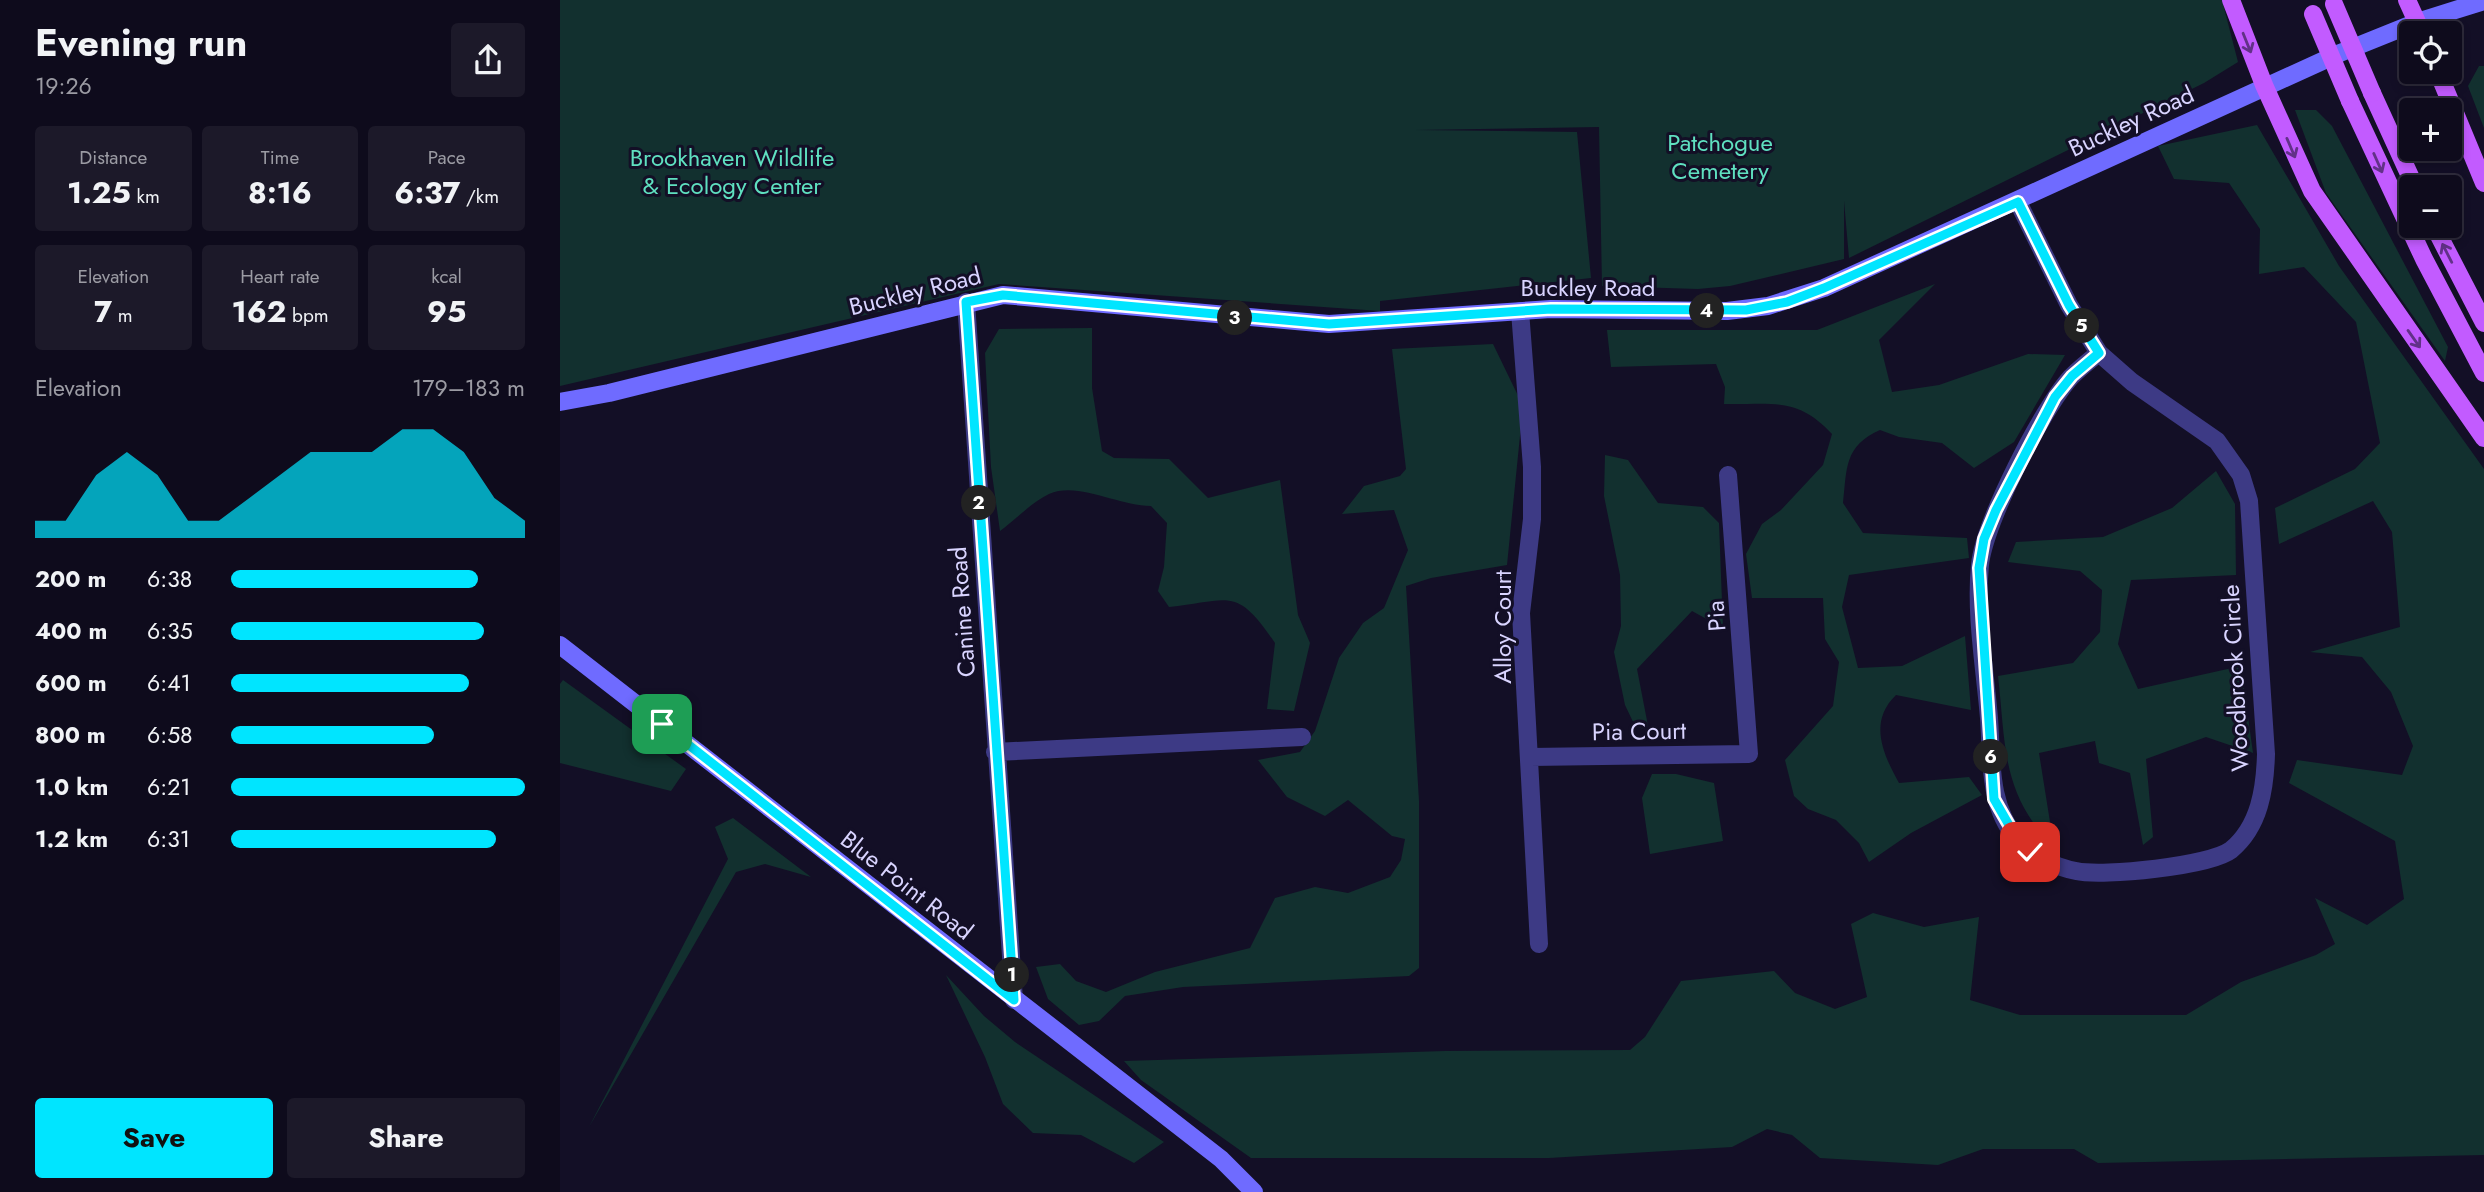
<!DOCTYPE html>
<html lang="en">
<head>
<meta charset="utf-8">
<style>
	:root { --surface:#0e0b1c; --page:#1c1929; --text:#f1f3f6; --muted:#9b9ba3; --line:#2e2b3b; --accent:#00e5ff }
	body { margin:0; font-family:Jost,sans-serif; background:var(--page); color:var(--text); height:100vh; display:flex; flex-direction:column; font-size:26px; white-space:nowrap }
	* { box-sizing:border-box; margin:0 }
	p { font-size:23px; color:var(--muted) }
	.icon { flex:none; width:38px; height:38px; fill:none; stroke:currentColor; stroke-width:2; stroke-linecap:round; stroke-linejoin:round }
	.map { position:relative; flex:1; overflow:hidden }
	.sheet { display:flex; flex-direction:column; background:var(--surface); width:560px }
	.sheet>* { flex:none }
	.tools { position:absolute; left:1839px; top:21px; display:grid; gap:14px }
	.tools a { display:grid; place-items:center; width:63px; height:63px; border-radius:7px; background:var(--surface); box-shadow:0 4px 10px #0003,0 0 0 2px var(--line); font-size:35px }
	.pin { position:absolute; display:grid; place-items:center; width:60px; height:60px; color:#fff; margin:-30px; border-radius:14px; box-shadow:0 4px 10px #0006 }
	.km { position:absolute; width:35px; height:35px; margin:-18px; border-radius:50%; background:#222; color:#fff; font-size:19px; line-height:35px; text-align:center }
	.round { display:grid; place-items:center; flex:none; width:74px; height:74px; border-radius:7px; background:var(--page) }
	.headline { display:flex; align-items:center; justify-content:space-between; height:119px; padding:0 35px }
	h1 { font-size:38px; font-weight:700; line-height:52px }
	.stats { display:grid; grid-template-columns:repeat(3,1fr); gap:10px; height:119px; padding:7px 35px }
	.stats div { display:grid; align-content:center; border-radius:7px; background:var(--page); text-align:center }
	.stats b { font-size:30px; font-weight:700 }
	.stats small { font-size:19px; font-weight:400 }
	.stats p { font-size:19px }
	.chart { height:196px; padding:14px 35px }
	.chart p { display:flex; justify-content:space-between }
	.chart svg { width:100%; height:126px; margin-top:7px; fill:var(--accent); opacity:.7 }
	.action { display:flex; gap:14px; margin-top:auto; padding:14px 35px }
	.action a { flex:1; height:80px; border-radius:7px; background:var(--accent); color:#111; font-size:28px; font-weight:700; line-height:80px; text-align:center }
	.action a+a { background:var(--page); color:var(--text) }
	ul { padding:0 35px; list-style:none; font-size:23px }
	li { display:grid; grid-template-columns:112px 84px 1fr; align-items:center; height:52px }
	li i { height:18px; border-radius:9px; background:var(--accent) }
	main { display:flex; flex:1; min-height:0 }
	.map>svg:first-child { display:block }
</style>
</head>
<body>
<main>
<section class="sheet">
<div class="headline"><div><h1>Evening run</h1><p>19:26</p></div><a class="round"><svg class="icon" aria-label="share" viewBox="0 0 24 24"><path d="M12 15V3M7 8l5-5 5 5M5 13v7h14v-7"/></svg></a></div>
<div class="stats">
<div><p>Distance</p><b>1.25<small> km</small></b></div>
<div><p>Time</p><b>8:16</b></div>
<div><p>Pace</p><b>6:37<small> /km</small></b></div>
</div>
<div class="stats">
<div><p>Elevation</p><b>7<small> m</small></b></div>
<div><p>Heart rate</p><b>162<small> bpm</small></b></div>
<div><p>kcal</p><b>95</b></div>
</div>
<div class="chart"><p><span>Elevation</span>179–183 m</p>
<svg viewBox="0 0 160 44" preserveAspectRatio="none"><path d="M0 44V38L10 38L20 22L30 14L40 22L50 38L60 38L70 30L80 22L90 14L100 14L110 14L120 6L130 6L140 14L150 30L160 38V44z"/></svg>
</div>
<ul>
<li><b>200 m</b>6:38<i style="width:84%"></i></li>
<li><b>400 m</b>6:35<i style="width:86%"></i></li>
<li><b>600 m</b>6:41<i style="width:81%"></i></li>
<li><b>800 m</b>6:58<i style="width:69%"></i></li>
<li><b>1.0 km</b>6:21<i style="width:100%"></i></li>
<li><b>1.2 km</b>6:31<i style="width:90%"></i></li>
</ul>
<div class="action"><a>Save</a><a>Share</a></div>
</section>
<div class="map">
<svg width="1924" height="1192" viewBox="0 0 1924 1192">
	<rect width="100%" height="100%" fill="#130f26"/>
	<!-- green -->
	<path fill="#12302f" d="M0,0H1662L1678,62L1644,83L1289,258L1284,201V259L1170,286L1138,289L1042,286L1039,127L856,130L1017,132L1031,278L820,301V311L439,284L0,386Z
		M1919,66H1924V128L1908,86Z
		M1735,110H1756L1772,126L1888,347L1885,361L1766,193Z
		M1697,125L1779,266L1924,469V1155L1538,1163L1514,1149H1423L1378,1165L1260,1158L1232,1135L1207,1129L1172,1147L989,1158H691L581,1080L564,1061L885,1051L1070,1050L1085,1037L1121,981L1214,971L1235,993L1275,1009L1307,997L1291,924L1313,913L1364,927L1419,917L1410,1000L1460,1015H1626L1681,982L1756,955L1775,944L1755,898L1807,925L1844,899L1835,841L1729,783L1737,760L1842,775L1853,746L1831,692L1802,657L1750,652L1840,627L1832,532L1813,501L1719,544L1715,508L1795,469L1820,443L1796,322L1744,267L1699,274L1700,229L1669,183L1614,179L1598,146Z
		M1375,284L1319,340L1332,392L1379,385L1468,354L1505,355L1454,442L1414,468L1382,443L1339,437L1320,430C1284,446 1287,468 1283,503L1303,533L1407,538L1409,558L1289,575L1282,607L1298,668L1342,666L1405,636L1411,710L1336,695C1308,722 1323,754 1339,783L1409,777L1422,795L1351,833L1309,862L1299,843L1276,820L1248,809L1234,796L1225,760L1273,706L1279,662L1265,639L1263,598H1192L1186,554L1202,524L1221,510L1263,465L1272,434C1237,396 1212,405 1164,404L1165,387L1156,364L1051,367L1047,330H1257Z
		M532,328V388L542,451L554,458L609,459L648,498L720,480L738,615L750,643L734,711L707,709L715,643C676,586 672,600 609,607L598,591L604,567L607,523L591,506C558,506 518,481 489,494C472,502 455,520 440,531L431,467L425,353L439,329Z
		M933,344L963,406L947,565L871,578L846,586L859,801V968L849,976L623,987L565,996L539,1021L519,1025L488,999L476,967L500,964L516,981L546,992L595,972L690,948L715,898L755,887L788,893L830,877L841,860L845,839L832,836L788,800L765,816L727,797L698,760L740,752L755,731L779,658L803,623L824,608L848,550L834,510L782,514L804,486L840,476L846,469L832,349Z
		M1045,455L1068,460L1098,503L1143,507L1159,523L1163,628L1132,611L1077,669L1089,731L1075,726L1065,705L1054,652L1061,626L1060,575L1044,496Z
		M1656,471L1675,504L1676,575L1571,580L1558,644L1578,689L1681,666L1693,753L1646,737L1586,759L1593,837L1583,845L1570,773L1539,763L1535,741L1479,753L1494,847C1441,794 1446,746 1438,676L1513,663L1540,632L1542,590L1520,571L1448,562L1456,542L1543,537L1612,508Z
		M3,680L126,769L111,791L0,763V684Z
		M1092,774H1116L1154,783L1163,841L1090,854L1082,798Z
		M173,818L251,877L205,864L176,872L29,1127L168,859L155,827Z
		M386,975L424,1016L455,1042L604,1142L574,1163L521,1135L473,1133L443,1104L425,1057Z"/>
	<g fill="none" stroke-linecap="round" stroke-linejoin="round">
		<!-- street -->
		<path stroke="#3d3a85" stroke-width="18" d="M1458,202L1509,305L1539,353
			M406,302L454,1000
			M960,311L972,467V519L961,613L979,944
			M1539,353L1572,382L1657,441L1681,475L1689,501L1706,754C1705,788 1700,826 1671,850C1650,866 1543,877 1516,871C1495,867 1471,856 1457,839C1428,805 1432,760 1429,718C1425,670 1415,613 1420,565C1424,523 1482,409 1511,377C1520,368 1530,360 1539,353Z
			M435,752L742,737
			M970,757L1189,754L1168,475"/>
		<!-- secondary -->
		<path stroke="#6f6bff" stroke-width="18" d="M0,402L49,393L443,295L769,324L991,309L1167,311L1208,306L1264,288L1780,53L1857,22L1924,1
			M0,645L661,1159L694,1192"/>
		<!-- primary -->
		<path stroke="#c25bff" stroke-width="18" d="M1671,0L1704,85L1752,191L1924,438
			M1847,0L1862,33
			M1878,72L1924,183
			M1812,93L1855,187
			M1790,101L1864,259L1924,373
			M1874,226L1924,323"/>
		<!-- primary-bridge -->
		<path stroke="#c25bff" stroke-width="18" d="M1774,4L1812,93
			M1753,14L1790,101"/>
	</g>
	<!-- one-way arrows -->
	<defs><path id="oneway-shaft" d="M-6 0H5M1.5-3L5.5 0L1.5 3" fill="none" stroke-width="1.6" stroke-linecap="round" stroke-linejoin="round" transform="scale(1.75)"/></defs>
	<g stroke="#623188">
		<use href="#oneway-shaft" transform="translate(1687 43) rotate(68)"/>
		<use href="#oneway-shaft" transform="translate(1731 148) rotate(67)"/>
		<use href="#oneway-shaft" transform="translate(1818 163) rotate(66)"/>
		<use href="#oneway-shaft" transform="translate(1887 253) rotate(-117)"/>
		<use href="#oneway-shaft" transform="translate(1854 339) rotate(55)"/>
	</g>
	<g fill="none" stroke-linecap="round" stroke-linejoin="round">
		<!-- route casing -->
		<g stroke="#fff" stroke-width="14">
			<path id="route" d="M102,724L454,1000L406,302L443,295L769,324L991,309L1186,310L1227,302L1264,288L1458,202L1509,305L1539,353L1512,376L1495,397L1436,510L1424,539L1419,568L1434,799L1457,839L1470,852"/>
		</g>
		<!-- route -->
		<use href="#route" stroke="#00e5ff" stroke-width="9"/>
	</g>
	<g text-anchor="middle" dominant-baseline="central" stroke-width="6" stroke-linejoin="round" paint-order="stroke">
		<!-- street labels -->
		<g font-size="24" fill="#d9d4ff" stroke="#130f26">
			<text transform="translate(1571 121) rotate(-25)">Buckley Road</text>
			<text x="1028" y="287">Buckley Road</text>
			<text transform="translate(355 291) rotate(-14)">Buckley Road</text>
			<text transform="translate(402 612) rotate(-94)">Canine Road</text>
			<text transform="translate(1156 616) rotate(-94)">Pia</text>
			<text transform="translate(942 627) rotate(-90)">Alloy Court</text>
			<text transform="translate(1675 678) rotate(-93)">Woodbrook Circle</text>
			<text transform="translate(1079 731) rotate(-1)">Pia Court</text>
			<text transform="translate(347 885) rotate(38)">Blue Point Road</text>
		</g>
		<!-- park labels -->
		<g font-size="24" fill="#5fe0c0" stroke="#130f26">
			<text x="1160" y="142">Patchogue<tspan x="1160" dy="28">Cemetery</tspan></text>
			<text x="172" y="157">Brookhaven Wildlife<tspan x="172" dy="28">&amp; Ecology Center</tspan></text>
		</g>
	</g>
</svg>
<div class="tools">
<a><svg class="icon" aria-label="locate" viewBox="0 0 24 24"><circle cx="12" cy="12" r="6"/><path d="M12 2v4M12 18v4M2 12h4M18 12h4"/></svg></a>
<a>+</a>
<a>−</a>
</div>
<div class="pin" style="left:102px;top:724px;background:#1e9e55"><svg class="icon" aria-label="arrive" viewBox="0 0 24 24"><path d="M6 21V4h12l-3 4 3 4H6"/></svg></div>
<div class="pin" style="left:1470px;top:852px;background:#d93025"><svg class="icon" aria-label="check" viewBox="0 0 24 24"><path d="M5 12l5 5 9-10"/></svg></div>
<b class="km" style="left:452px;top:975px">1</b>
<b class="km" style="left:419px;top:503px">2</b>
<b class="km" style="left:675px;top:318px">3</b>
<b class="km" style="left:1147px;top:311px">4</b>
<b class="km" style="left:1522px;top:326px">5</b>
<b class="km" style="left:1431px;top:757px">6</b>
</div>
</main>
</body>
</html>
